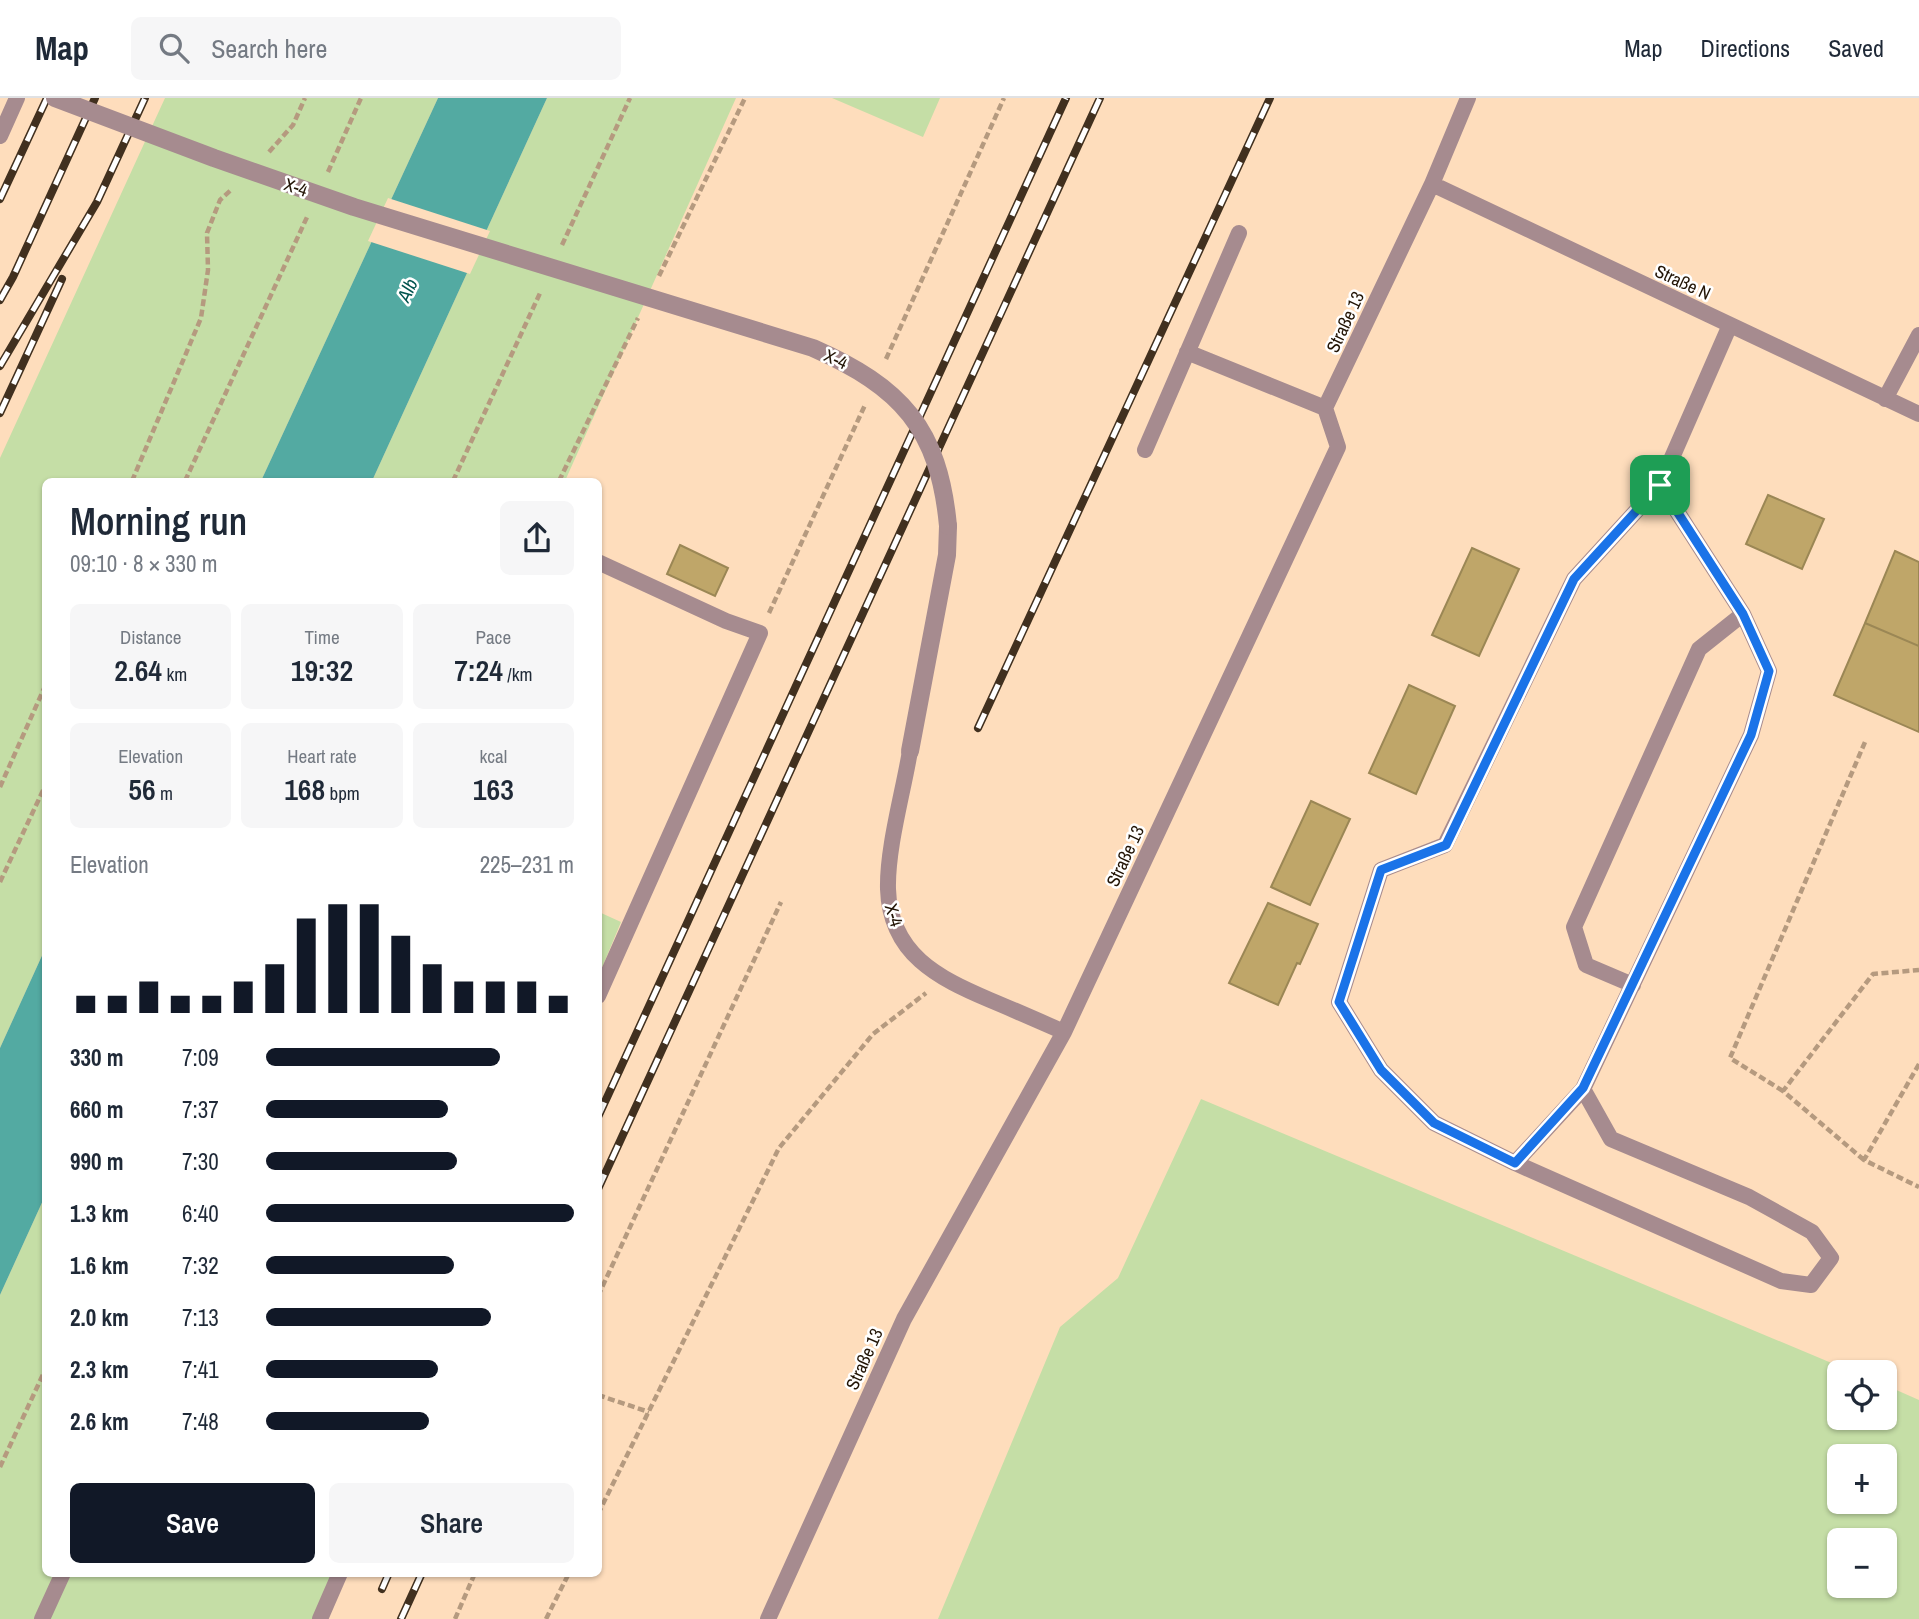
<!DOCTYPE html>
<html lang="en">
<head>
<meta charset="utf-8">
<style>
	:root { --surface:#fff; --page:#f6f6f7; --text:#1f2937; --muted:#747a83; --line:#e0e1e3; --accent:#111827 }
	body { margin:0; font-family:"Archivo Narrow",sans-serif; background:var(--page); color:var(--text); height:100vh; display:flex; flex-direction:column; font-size:26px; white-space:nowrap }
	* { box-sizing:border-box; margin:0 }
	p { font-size:23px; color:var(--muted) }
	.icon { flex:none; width:38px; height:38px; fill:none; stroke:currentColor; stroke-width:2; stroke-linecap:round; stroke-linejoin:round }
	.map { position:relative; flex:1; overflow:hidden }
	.drawer { position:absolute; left:42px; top:380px; width:560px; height:1099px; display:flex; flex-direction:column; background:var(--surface); border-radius:10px; box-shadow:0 2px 5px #0004 }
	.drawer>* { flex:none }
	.controls { position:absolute; left:1827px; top:1262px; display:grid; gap:14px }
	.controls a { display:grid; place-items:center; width:70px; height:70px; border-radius:10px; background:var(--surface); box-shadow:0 2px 5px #0004; font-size:35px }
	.pin { position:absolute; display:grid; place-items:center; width:60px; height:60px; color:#fff; margin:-30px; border-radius:14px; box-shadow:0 4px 10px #0006 }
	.round { display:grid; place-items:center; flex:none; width:74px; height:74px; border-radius:10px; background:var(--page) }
	.head { display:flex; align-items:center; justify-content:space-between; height:119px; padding:0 28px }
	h1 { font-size:38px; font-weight:600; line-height:52px }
	.stats { display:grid; grid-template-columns:repeat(3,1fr); gap:10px; height:119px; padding:7px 28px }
	.stats div { display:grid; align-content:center; border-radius:10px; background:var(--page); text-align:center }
	.stats b { font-size:30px; font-weight:600 }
	.stats small { font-size:19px; font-weight:400 }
	.stats p { font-size:19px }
	.chart { height:196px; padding:14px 28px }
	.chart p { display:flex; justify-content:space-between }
	.chart svg { width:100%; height:126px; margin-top:7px; stroke:var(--accent); stroke-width:6 }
	.primary-button { display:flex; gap:14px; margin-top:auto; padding:14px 28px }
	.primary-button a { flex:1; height:80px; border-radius:10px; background:var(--accent); color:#fff; font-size:28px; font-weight:600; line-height:80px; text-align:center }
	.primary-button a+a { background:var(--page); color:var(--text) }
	ul { padding:0 28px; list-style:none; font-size:23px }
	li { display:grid; grid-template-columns:112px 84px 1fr; align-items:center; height:52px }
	li i { height:18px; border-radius:9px; background:var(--accent) }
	header { display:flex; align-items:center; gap:42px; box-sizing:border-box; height:98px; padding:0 35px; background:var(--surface); border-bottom:2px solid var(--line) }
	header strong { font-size:33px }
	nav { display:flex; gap:38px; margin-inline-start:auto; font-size:24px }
	.search { width:490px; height:63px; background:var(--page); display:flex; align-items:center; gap:18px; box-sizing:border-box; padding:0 24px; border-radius:10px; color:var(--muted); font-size:26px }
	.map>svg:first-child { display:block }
</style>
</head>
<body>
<header>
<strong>Map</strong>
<div class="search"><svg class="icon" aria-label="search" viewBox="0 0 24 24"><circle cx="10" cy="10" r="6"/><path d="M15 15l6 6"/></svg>Search here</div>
<nav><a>Map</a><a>Directions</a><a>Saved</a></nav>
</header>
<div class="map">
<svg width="1919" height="1521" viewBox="0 0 1919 1521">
	<rect width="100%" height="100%" fill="#feddbc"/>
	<!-- green -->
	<path fill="#c5dea6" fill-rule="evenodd" d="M165,0H438L261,383H46L45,851L0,950V360Z
		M547,0H736L565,383H372Z
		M832,0H940L923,39Z
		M599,814L621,824L599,877Z
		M1201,1001L1853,1274H1839V1320H1885V1287L1919,1302V1521H938L1060,1229L1118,1180ZM1885,1358V1404H1839V1358ZM1885,1442V1488H1839V1442Z
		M45,1098L46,1475H347L327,1521H0V1197Z"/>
	<!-- water -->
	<path fill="#53aaa2" d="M438,0H547L372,383H261Z
		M45,851V1098L0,1197V950Z"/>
	<!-- pier -->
	<path fill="#feddbc" d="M388,100L490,133L470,176L368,143Z"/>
	<!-- building -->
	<path fill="#bfa669" stroke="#9b8755" stroke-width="2" d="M1768,397L1824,421L1802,471L1746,446Z
		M680,447L728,470L715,498L667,476Z
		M1472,450L1519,471L1479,558L1432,537Z
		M1895,453L1919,464V548L1865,525Z
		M1865,525L1919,548V634L1834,597Z
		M1409,587L1455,608L1416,696L1369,675Z
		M1311,703L1350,721L1310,807L1271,789Z
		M1268,805L1318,826L1300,866L1297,865L1278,907L1229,885Z"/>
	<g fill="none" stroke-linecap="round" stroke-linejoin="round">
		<!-- path -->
		<path stroke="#b59a7f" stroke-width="4.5" stroke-dasharray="7 3.5" stroke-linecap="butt" d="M269,54L293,27L305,0
			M328,74L361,0
			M562,147L630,0
			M659,178L745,0
			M886,261L1004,0
			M132,383L201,220L208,172L207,135L220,102L231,92
			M185,383L308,117
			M453,383L541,193
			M559,383L638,220
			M769,515L865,307
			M0,689L46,586
			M0,784L46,686
			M1919,966L1864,1062L1919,1089
			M1783,993L1730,960L1865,644
			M1864,1062L1783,993L1873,876L1919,872
			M598,1198L781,804
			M598,1297L649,1314
			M0,1369L46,1270
			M598,1416L779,1050L873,936L926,895
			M455,1521L475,1475
			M546,1521L569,1475"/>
		<!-- service -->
		<path stroke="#a68b8f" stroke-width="16" d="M0,38L17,0
			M1432,86L1919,316
			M1187,254L1325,310
			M1885,301L1919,237
			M1145,352L1239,135
			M1660,387L1743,516L1769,573L1751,637L1583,991L1515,1065L1434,1025L1381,972L1339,904L1381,772L1445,747L1574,481L1660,387L1730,227
			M598,464L726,523L760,535L598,898
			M910,653C903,695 887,750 888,791C890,856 938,880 990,902C1014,912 1039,923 1064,934
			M1633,887L1586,867L1574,829L1699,551L1743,516
			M1515,1065L1781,1183L1811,1187L1831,1160L1812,1134L1749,1099L1611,1041L1583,991
			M42,1521L63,1475
			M320,1521L340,1475
			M768,1521L904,1221L1064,934L1338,349L1325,310L1432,86L1468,0"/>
		<!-- minor -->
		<path stroke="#a68b8f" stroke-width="18" d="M910,653L947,457L948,428"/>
		<!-- rail casing -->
		<g stroke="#41301f" stroke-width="8">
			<path id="rail" d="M0,101L47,0
				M0,202L13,179L95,0
				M0,268L97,104L145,0
				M0,315L62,181
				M978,630L1270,0
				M598,1019L1066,0
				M598,1091L1100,0
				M382,1491L389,1475
				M401,1521L422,1475"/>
		</g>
		<!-- rail -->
		<use href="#rail" stroke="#fff" stroke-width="5" stroke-dasharray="16" stroke-linecap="butt"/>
		<!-- minor-bridge -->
		<path stroke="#a68b8f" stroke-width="18" d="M55,0L214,60L354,109L813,250C901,289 939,330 948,428"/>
	</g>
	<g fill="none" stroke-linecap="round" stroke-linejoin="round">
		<!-- route casing -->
		<g stroke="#fff" stroke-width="14">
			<path id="route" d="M1660,387L1743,516L1769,573L1751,637L1583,990L1515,1065L1434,1025L1381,972L1339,904L1381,772L1446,747L1574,481Z"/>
		</g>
		<!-- route -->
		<use href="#route" stroke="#1a73e8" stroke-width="9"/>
	</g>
	<g text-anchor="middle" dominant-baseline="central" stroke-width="5" stroke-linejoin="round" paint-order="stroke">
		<!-- street labels -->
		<g font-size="18" fill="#221405" stroke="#fff">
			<text transform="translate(296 89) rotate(19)">X-4</text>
			<text transform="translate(1683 184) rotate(25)">Straße N</text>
			<text transform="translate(1345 224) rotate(-65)">Straße 13</text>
			<text transform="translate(836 261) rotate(25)">X-4</text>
			<text transform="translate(1125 758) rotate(-65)">Straße 13</text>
			<text transform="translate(894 817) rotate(73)">X-4</text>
			<text transform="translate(864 1261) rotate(-66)">Straße 13</text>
		</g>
		<!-- water labels -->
		<g font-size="19" font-style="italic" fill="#01534e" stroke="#fff">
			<text transform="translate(407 192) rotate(-65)">Alb</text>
		</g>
	</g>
</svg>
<div class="controls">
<a><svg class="icon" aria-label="locate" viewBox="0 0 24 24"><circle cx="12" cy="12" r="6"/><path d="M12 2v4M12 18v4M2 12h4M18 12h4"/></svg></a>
<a>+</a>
<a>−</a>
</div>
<div class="pin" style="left:1660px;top:387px;background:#1e9e55"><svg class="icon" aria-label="arrive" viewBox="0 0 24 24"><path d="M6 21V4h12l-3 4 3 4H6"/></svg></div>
<section class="drawer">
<div class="head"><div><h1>Morning run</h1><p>09:10 · 8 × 330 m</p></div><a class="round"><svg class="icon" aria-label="share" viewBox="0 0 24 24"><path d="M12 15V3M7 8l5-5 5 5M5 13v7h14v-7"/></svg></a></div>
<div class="stats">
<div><p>Distance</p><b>2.64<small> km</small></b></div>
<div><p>Time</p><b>19:32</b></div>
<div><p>Pace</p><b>7:24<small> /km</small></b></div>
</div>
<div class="stats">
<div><p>Elevation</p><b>56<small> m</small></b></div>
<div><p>Heart rate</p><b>168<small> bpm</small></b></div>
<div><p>kcal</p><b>163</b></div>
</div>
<div class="chart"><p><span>Elevation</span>225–231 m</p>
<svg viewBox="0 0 160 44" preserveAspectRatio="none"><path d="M5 44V38M15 44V38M25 44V33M35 44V38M45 44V38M55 44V33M65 44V27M75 44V11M85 44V6M95 44V6M105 44V17M115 44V27M125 44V33M135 44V33M145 44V33M155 44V38"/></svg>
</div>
<ul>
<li><b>330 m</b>7:09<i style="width:76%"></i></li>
<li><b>660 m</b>7:37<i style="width:59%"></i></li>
<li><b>990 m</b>7:30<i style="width:62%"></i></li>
<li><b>1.3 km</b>6:40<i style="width:100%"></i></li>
<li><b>1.6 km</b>7:32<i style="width:61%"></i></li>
<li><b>2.0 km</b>7:13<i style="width:73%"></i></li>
<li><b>2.3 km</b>7:41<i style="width:56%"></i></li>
<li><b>2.6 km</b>7:48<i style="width:53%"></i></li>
</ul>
<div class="primary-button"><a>Save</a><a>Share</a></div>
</section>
</div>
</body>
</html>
